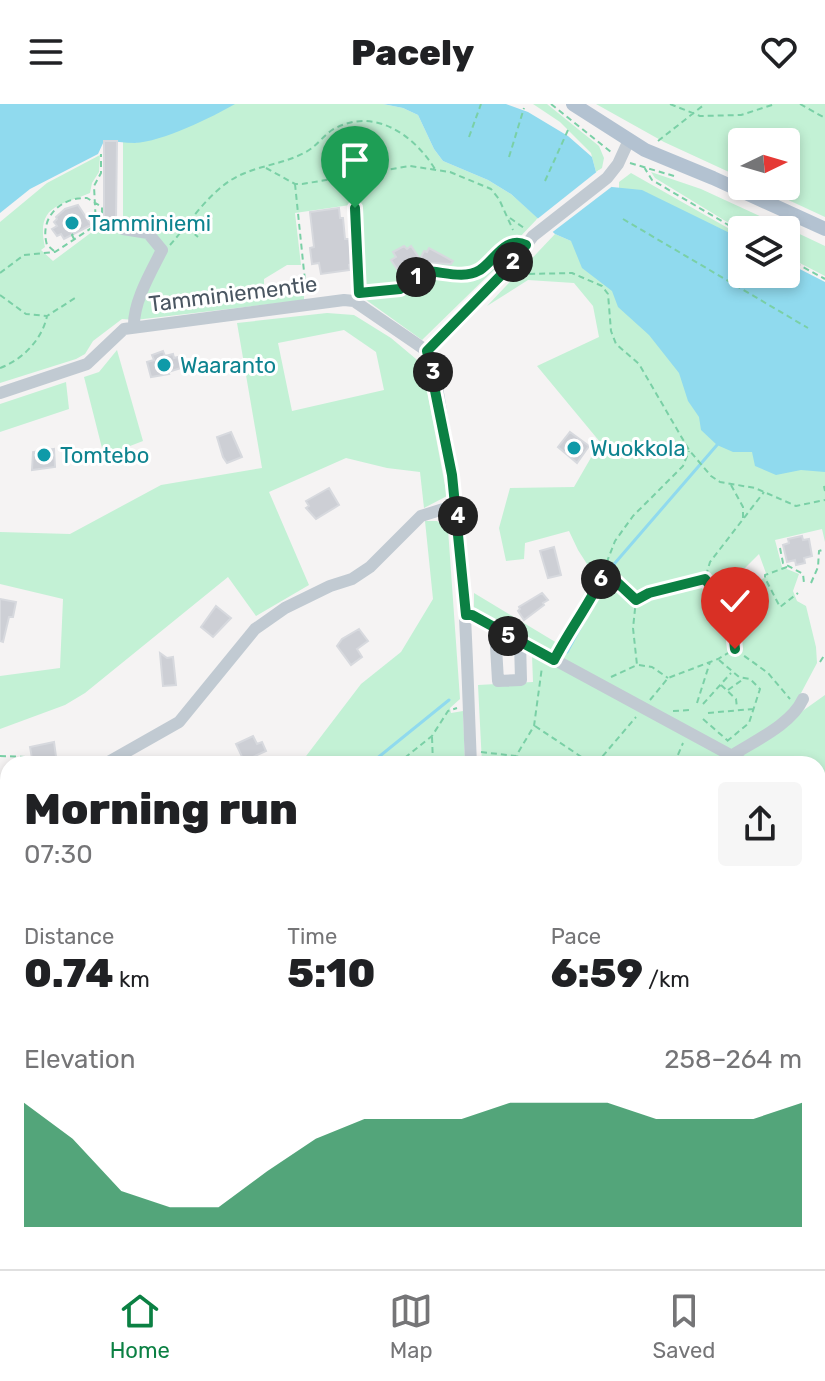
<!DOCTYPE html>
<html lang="en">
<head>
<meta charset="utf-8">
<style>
	:root { --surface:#fff; --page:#f6f6f6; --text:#202124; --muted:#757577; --line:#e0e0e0; --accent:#0b8043 }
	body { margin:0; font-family:Rubik,sans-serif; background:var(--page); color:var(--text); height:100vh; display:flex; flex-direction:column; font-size:30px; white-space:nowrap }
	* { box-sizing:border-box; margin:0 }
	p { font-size:26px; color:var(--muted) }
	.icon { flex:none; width:44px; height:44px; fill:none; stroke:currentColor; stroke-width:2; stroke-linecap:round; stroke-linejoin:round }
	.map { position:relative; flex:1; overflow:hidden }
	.side { position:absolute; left:0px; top:652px; width:826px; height:514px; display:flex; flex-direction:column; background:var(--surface); border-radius:24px 24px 0 0; box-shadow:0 4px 12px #0003 }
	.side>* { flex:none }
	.needle { width:52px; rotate:85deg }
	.fabs { position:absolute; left:728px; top:24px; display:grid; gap:16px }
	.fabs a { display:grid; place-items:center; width:72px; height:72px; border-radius:8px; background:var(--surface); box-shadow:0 4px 12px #0003; font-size:40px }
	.pin { position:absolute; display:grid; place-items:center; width:68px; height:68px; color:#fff; margin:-82px -34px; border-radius:50% 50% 50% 0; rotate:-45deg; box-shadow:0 0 8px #0007 }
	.pin .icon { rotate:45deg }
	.km { position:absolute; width:40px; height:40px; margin:-20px; border-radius:50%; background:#222; color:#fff; font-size:22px; line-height:40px; text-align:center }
	.round { display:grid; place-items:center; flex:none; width:84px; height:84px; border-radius:8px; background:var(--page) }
	.summary { display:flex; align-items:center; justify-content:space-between; height:136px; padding:0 24px }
	h1 { font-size:44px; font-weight:800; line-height:60px }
	.figures { display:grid; grid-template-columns:repeat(3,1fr); gap:12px; height:136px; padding:8px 24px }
	.figures div { display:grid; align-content:center }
	.figures b { font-size:40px; font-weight:800 }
	.figures small { font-size:22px; font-weight:400 }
	.figures p { font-size:22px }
	.chart { height:224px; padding:16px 24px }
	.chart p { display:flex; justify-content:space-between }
	.chart svg { width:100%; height:144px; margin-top:8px; fill:var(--accent); opacity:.7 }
	header { display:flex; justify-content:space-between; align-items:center; height:104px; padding:0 24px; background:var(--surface); font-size:36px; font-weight:800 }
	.menu { display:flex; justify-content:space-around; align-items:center; height:112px; border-top:2px solid var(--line); background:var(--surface); font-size:22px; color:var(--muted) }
	.menu a { display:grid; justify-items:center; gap:4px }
	.menu .selected { color:var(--accent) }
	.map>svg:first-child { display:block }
</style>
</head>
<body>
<header><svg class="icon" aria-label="menu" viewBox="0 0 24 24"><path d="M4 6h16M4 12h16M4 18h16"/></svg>Pacely<svg class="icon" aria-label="heart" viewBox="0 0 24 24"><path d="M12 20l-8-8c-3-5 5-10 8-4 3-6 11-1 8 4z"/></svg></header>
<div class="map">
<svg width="825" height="1165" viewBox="0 0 825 1165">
	<rect width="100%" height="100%" fill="#f5f3f3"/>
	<!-- medical -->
	<path fill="#fce8e6" d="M389,1158H497L493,1165H391Z"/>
	<!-- green -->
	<path fill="#c3f1d5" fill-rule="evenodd" d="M203,0H383L403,4L418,11L434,45L443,57L488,76L511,90L538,114L517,136L504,156L422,236L362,193L373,190V185L360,186L357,100L295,109L301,161H287L264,175V192L304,190V196L135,216L122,215L93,237L85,250L76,255L0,279V118L47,79L100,51L99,68L92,79L90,89C63,101 35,100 45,143L41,146L53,157L100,122L119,124L123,121V37L136,39Z
		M533,0H547L599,42L604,54L602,64L596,68L591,49L560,18Z
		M596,0H825V113L758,82H786V38H742V74L664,38Z
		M651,68L701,85L764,114L758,126H742L732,121L655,74Z
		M631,69L742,132V148L619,86V78Z
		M770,116L825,142V172L786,152V126H764Z
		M555,130L571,137L825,311V438L822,425L775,436L782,463L799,470L793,487L797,497L806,502L816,543L817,559L800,591L796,605L749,645L825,591V825L818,835V660H482L478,581L533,578L532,551L538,542L474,507V489L557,539L594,471L578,446L569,427L525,439L524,455L506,457L499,424L510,384L574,383L600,338L537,262L599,233L593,202L574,179L528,176L487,202ZM759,450L767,472L737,492L729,480Z
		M327,209L354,211L391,234L422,260L447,392L424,404L420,368L387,364L346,354L269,388L309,481L256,512L228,473L85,589L65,601L0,625V572L60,564L63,495L0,480V428L70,430L161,381L262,364L237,219ZM344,226L376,248L384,286L292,307L278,239Z
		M117,246L143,337L104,352L84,273L99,268Z
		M66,278L69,305L0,328V300Z
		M425,417H437L448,425L460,595L450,604L451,609L463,607L465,660H300L361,580L401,548L433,495Z
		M0,751L8,753V873L0,874Z
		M142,1158H389L391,1165H134Z"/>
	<!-- water -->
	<path fill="#90daee" d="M0,0H235C213,13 161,38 135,39C125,39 114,37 104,37L98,50L30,85L0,109Z
		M383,0H506L528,8L568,32L592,53L596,68L612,83L642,86L742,135V170H786V158L825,178V368L801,366L776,371L755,362L752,348H733L717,341L701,326L699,313L688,297L679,269L649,231L618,203L612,187L582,164L571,137L555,130L511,90L488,76L443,57L434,45L418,11L403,4Z"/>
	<!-- pier -->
	<path fill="#f5f3f3" d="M599,66L614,81L550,130L536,116Z"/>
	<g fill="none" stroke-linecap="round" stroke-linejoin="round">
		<!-- stream -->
		<path stroke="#90daee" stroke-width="3" d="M567,548L615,459L717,341
			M370,660L449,596"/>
	</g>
	<!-- building -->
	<path fill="#cdcfd5" stroke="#d7d9de" stroke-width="2" d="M104,37H117L116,115H104Z
		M78,101L91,121L64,135L61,130L57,132L52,125L57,122L54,118L57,115L56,113L65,105Z
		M339,104L340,114H343L345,135H349L352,160L349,161L350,166L321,170L319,159L312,160L310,144L314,143L310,108Z
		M404,142L407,145L411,142L420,155L424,147L427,148L429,144L453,157L451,160L430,159L415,161L401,171L391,156L396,153L393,148Z
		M163,247L165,252L173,250L174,254L178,253L181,264L168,268L169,270L151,273L147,258L154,256L152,251Z
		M231,328L242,353L227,359L223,353L217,333Z
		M570,328L589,342L577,359L558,343Z
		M54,345L55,363L32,366L33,348Z
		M329,384L339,401L316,415L306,404L309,402L306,397Z
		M802,432L803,436L809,435L812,452L804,454L805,459L796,461L795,456L787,458L783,441L789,439L788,435Z
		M554,443L561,471L548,474L540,447Z
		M542,489L548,496L543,499L544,501L524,516L518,507L520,505L519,503Z
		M0,495L16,498L13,513H9L3,538L0,537Z
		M216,502L231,514L213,533L201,523Z
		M359,525L368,537L357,545L362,553L351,561L337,542L342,535Z
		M160,549L167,554L173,553L176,581L163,582Z
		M253,632L257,640L262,638L266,647L244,657L236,640Z
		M54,638L57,660H33L30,643Z"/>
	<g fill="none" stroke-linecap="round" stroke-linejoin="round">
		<!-- path -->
		<path stroke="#7ad0a6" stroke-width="2" stroke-dasharray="6 4" stroke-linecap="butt" d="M551,0L611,48
			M670,0L700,12L741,11L775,0
			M800,0L825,14
			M469,33L481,0
			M658,37L705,0
			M509,53L524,4
			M630,59L674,72
			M644,63L652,76L742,129
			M266,64L295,80H302L410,62L450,68L491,85L499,95L513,126
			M334,77L342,81L354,95L358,185
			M545,77L568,26
			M295,80L305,177
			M354,94L357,82L366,72
			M510,114L524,124
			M623,115L808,224
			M187,124L198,133
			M761,126L769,113
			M74,135L72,131L76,128
			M170,141C192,116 213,81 245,69C264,61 285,59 304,49C315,44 322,33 332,26C373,2 413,30 435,65
			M54,147L47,141C39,114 60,93 87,94L102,103V119L114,122
			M786,154L825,175
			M525,161L529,170L572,169L602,182L608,190L611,227L616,240L639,260L689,346L711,372L720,378L755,384L796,402L825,396
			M0,169L24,151L55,148L96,121L94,82L101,69V50
			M730,178L742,158
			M361,189C381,188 396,188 412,177
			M0,191L26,210L47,212
			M0,264C22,256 42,236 47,212L75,194
			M731,381L743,403V415
			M824,382L825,387
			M780,444L783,459L803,470L804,479
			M787,463L765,471V474L780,503L798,489
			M606,468L636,496
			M811,479L818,463L819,447L825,445
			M559,546L585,499L596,486L615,437L633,412L683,362L689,347
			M736,546L768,569L790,595
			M719,556L739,573L750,575L760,585L749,619L726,638
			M820,558L825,550
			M639,561L652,563L668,574
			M611,573L637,561L633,524L636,496L649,489L705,475L710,458L764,388
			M721,581L736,595L737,604
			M728,586L742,576
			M650,596L668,574L718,555L735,545L734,536L737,517L706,476
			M697,599L710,558
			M703,600L731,569
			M673,607L690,606
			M708,609L753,605
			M703,615L727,636
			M535,622L592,660
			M432,633L433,660
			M481,648L516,652L534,622L542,563
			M0,652L27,653L29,660
			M517,652L528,660
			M397,660L432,632L448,607L457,604
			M596,660L636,613
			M674,660L683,639
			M818,761L825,769
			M0,781L8,786
			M818,840L825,829
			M818,870L825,861
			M0,969L8,968
			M818,984L825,969
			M818,1000L825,996
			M818,1045L825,1043
			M0,1103L8,1094
			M228,1158L234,1165
			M396,1158L401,1161
			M706,1158L714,1165
			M123,1165L129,1158
			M251,1165L254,1158
			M340,1165L341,1158
			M503,1165L504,1158"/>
		<!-- minor -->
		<path stroke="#c1cad2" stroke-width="12" d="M123,125L148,129L162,146C151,168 133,198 134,223
			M419,170C433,163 456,174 475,168C494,162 504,129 526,141
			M0,289L87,260L124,225L344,196L354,197L427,247
			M466,511H472L747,660
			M495,525L498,577L521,576L520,538
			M731,652C754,637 791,621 803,595
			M105,660L179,618L255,525L285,504L330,482L352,475L370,463L421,412L456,401
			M471,660C466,547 466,436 444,324C439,299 437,271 427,247L510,162L533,132L607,74L618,60L629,36
			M818,688L825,690
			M0,738L8,737
			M818,1137L825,1131
			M578,1165L584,1158
			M604,1165L610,1158
			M786,1165L794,1158"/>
		<!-- major -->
		<path stroke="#b3c2d1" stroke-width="14" d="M573,0L645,46L713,74L825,125
			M818,892L825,882
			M818,944L825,932
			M649,1165L653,1158
			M675,1165L679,1158"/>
		<!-- tram -->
		<path stroke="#b5b8bd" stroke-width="2" d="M818,912L825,902
			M661,1165L665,1158"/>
	</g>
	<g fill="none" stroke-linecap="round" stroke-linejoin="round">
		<!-- route casing -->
		<g stroke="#fff" stroke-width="16">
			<path id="route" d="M355,104L359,189L400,185L424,167C442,167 463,176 480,166C495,156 506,131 526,141L510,162L427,247L452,371L466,511H472L554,556C570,525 591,498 605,467L636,496L649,489L705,475L737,517L734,536L735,545"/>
		</g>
		<!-- route -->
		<use href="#route" stroke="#0b8043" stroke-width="10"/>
	</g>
	<!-- markers -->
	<g fill="#0f9aa8" stroke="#fff" stroke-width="3">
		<circle cx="72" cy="119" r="8"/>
		<circle cx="164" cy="261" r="8"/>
		<circle cx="574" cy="344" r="8"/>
		<circle cx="44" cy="351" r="8"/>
	</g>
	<g text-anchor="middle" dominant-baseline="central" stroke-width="6" stroke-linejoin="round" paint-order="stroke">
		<!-- culture labels -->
		<g font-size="22" fill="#0d838f" stroke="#fff" text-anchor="start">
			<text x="88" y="119">Tamminiemi</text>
			<text x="180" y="261">Waaranto</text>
			<text x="590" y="344">Wuokkola</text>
			<text x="60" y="351">Tomtebo</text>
		</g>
		<!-- street labels -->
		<g font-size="22" fill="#4a5661" stroke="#fff">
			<text transform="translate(233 190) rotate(-7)">Tamminiementie</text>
		</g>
	</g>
</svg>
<div class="fabs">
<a><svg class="needle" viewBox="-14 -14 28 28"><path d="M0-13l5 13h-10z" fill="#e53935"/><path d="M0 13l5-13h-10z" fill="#757577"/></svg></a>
<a><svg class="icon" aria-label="layers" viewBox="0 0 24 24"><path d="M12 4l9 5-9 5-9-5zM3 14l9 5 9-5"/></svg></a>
</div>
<div class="pin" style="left:355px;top:104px;background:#1e9e55"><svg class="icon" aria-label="arrive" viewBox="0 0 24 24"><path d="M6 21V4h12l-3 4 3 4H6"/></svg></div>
<div class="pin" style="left:735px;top:545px;background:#d93025"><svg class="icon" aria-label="check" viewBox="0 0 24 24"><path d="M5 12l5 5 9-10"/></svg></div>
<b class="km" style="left:416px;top:173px">1</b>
<b class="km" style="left:513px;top:158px">2</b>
<b class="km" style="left:433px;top:268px">3</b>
<b class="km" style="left:458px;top:412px">4</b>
<b class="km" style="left:508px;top:532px">5</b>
<b class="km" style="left:601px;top:475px">6</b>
<section class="side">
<div class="summary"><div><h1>Morning run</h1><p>07:30</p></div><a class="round"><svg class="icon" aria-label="share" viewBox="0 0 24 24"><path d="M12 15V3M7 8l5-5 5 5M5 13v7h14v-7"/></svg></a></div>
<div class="figures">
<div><p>Distance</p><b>0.74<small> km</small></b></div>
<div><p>Time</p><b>5:10</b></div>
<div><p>Pace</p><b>6:59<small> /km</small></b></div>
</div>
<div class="chart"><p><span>Elevation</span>258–264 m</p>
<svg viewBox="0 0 160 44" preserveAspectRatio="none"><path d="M0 44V6L10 17L20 33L30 38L40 38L50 27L60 17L70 11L80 11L90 11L100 6L110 6L120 6L130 11L140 11L150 11L160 6V44z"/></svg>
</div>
</section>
</div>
<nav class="menu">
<a class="selected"><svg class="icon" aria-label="home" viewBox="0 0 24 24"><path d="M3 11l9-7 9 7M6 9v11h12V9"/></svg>Home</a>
<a><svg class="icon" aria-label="map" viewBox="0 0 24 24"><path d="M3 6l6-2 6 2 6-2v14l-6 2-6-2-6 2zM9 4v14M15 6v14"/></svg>Map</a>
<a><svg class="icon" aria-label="saved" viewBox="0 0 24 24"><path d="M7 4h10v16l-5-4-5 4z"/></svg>Saved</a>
</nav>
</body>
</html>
